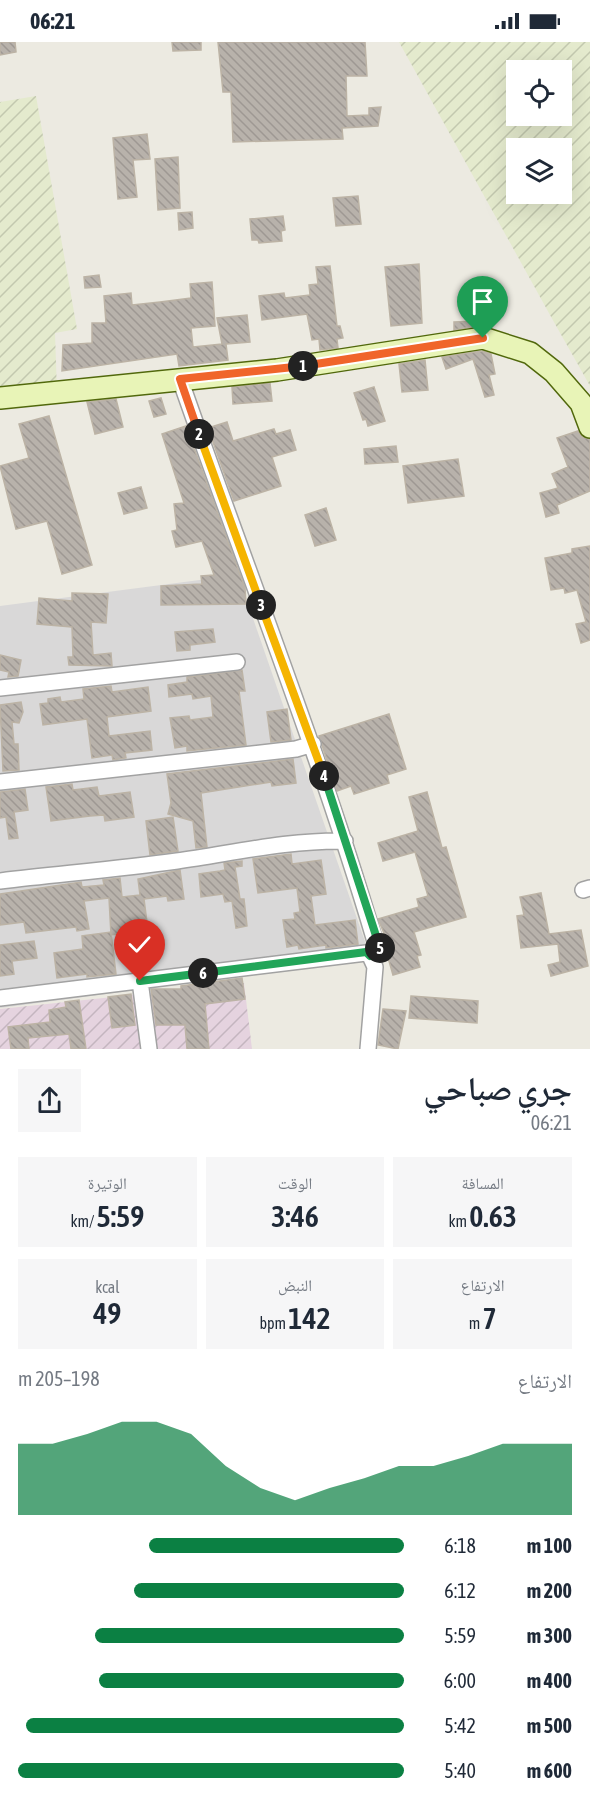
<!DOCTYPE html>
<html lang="ar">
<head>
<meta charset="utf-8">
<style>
	:root { --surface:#fff; --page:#f6f6f7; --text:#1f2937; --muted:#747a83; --accent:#0b8043 }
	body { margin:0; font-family:"Asap Condensed","Noto Naskh Arabic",sans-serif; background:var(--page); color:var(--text); direction:rtl; height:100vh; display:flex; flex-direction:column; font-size:22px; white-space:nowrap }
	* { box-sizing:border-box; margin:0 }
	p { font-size:20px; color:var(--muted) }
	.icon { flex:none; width:33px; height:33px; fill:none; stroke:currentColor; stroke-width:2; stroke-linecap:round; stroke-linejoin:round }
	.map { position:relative; height:1007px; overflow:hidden; direction:ltr }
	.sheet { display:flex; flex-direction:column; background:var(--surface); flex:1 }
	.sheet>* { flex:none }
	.fabs { position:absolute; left:506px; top:18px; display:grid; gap:12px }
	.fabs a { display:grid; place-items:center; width:66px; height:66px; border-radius:0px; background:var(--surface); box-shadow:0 6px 24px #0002; font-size:30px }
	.pin { position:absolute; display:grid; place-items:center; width:51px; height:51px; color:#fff; margin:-62px -26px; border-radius:50% 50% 50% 0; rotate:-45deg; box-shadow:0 0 6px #0007 }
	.pin .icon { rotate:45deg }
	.km { position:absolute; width:30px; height:30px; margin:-15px; border-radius:50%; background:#222; color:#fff; font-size:16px; line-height:30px; text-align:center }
	.round { display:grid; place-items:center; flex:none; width:63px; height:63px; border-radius:0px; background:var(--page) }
	.summary { display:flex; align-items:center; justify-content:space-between; height:102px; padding:0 18px }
	h1 { font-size:33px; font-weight:600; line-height:45px }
	.stats { display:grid; grid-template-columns:repeat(3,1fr); gap:9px; height:102px; padding:6px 18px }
	.stats div { display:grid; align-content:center; border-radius:0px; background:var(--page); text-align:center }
	.stats b { font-size:30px; font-weight:600 }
	.stats small { font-size:16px; font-weight:400 }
	.stats p { font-size:16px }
	.chart { height:168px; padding:12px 18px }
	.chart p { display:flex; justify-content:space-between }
	.chart svg { width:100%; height:108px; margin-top:6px; fill:var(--accent); opacity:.7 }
	ul { padding:0 18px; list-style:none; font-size:20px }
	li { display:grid; grid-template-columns:96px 72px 1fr; align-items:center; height:45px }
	li i { height:15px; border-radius:8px; background:var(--accent) }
	.status { display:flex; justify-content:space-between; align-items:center; height:42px; padding:0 30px; background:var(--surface); direction:ltr }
	.status svg { height:16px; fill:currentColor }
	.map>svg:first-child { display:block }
</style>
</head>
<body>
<div class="status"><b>06:21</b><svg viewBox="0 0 49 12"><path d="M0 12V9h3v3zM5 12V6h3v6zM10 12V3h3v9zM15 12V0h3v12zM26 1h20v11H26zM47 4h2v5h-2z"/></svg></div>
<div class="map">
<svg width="590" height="1007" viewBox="0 0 590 1007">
	<defs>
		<pattern id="industrial-furrows" width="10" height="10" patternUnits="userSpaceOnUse" patternTransform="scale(1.5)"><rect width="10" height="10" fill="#e5d3df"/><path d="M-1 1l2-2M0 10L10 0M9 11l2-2" fill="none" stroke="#c4b5bf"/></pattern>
		<pattern id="farmland-furrows" width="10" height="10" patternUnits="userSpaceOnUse" patternTransform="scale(1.5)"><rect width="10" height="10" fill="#e4eacd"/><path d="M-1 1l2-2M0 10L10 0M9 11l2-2" fill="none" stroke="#c3c8af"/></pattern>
		<pattern id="building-back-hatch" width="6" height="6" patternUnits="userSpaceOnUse" patternTransform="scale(1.5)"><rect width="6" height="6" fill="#b8b2ab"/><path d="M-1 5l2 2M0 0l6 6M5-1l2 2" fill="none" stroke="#9e9893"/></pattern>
	</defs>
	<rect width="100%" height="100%" fill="#eceae1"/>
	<!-- residential -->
	<path fill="#d9d8d8" d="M238,533L371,917L0,966V564Z"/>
	<!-- industrial -->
	<path fill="url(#industrial-furrows)" d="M244,941L252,1007H0V967Z"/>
	<!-- farmland -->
	<path fill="url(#farmland-furrows)" fill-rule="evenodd" d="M399,0H590V344L550,273ZM516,28H561V74H516ZM516,106H561V152H516Z
		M36,54L77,287L55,291L57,350L0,352V60Z"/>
	<!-- building -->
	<path fill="url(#building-back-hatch)" stroke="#bcb3a5" stroke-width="1.5" d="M0,0H15L16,10L0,13Z
		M172,0H201V8L173,9Z
		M218,0H365L367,34H346L347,74L369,73V66L381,65L378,84L342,86L343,97L233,100L231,50H223Z
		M147,92L150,117L133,118L137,155L118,157L113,96Z
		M178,115L180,166L158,168L155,117Z
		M358,154L361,182L336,184L333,156Z
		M192,170L193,186L179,188L178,171Z
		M283,174L285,188L281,189L282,199L259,201L258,198H252L250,177Z
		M419,222L422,281L391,284L385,225Z
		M330,224L337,284H340L343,296L337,297L338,306L320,308L319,297L312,298L307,272L262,278L259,254L284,251L285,256L310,253L309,243L318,242L316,225Z
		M99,233L101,245L85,246L84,235Z
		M212,240L215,284L191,286L193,305L222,302L217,276L247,273L250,300L226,302L228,318L179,324L177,312L62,329L63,303L92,301V281H106L104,254L131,251L132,263L160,260L191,256L190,242Z
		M478,279V284L454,288V280Z
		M482,309L491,312L495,332L489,333L494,353L485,355L473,317L446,327L442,315Z
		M425,318L428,348L402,350L399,322Z
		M270,341L272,359L233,362L232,345Z
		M374,345L385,379L368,384L366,377L363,378L354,351Z
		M161,356L166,372L154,375L149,359Z
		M116,357L123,385L95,392L87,360Z
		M49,374L92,523L62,532L47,479L16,487L0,424L29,416L19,382Z
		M227,380L233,399L274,387L276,392L290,388L296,408L272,415L281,444L234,459L208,386Z
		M186,384L245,546L246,562L161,563V544L202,542L201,534L214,533L202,499L176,505L172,489L177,488L174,462L184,461L162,392Z
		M578,389L582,395L590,397V449L557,463L559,471L546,475L540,451L558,446L552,432L568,425L557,396Z
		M396,404L398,420L365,422L364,407Z
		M458,417L464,454L408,461L403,424Z
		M141,445L147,466L124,472L118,451Z
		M326,466L336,498L315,504L305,473Z
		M590,504V598L581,601L576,582L586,580L577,548L565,551L564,546L551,548L545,516L572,511V507Z
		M72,551L108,552L106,581L91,580L93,613L111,611L112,624L69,623L68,615H73L72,585L37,582L39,556L72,559Z
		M213,587L215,600L190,603V608L177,609L175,590Z
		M0,613L21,618L18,634L8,635L9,630L0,628Z
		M242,628L245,649H239L246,703L187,709V704L175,706L170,676L189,674L190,678L213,675L211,654L193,657L192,652L169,655L168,643L187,640V635Z
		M111,644L112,650L148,645L151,669L107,675L109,694L150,689L152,708L125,711L126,716L113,718L112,713L92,716L87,677L43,683L40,662L48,661V657L60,655L61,660L84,657L83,647Z
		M21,660L23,670L19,681L12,680L14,702H18L19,728L3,729L0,663Z
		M287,667L291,698L271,700L267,670Z
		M389,672L406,727L387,733L389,741L354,752L351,744L337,749L319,694Z
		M293,717L296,741L272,744L271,740L201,751L207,805L196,806L193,779L168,772L171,761L167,732Z
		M72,742L73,748L97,745L99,754L130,750L134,775L105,779L104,773L90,774L51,779L46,745Z
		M25,747L28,768L14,770L18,796L9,797L6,775L0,776V750Z
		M427,750L442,806L446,805L466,875L414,890L421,913L417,914L420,925L393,933L387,912L390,905L378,877L419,865L417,857L428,854L415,810L383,819L378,801L418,789L409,755Z
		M173,775L178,809L150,813L146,779Z
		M291,812L292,822L321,818L326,852L311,854L315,883L355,878L358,902L326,906V903L299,907L298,903L287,905L283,878L295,877L294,871L300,870L297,846L258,851L253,817Z
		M242,819V824L235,825L240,857H244L247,884L236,886L232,859L225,860L223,852L201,855L199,832L220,829L225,828L224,821Z
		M180,828L184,857L168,859L167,854L144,857L148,888L111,893L109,856L84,859L89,887L77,889L76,885L26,891L24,880L0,883V852L81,840L82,845L104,843L103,838L120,836L122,855L140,853L138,837Z
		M541,851L549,892L581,888L588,924L551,934L548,923L560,920L558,902L521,906L517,874L524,873L520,855Z
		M111,890L116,932L87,935V932L57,936L54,911L83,907L82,894Z
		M34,899L37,916L12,919L14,932L0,934V903Z
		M242,936L245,957L205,962L209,1007H187L185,983H156L151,947H181V944Z
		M131,952L135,983L112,986L108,955Z
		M411,954L478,959L477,981L409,976Z
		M79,958L86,1007H71L69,992L28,996L29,1007H11L8,985L50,980L49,968L66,965L65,960Z
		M383,967L406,969L398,1007L378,1003Z"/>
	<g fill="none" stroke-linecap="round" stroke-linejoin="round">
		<!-- street casing -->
		<g stroke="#a2a2a2" stroke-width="18">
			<path id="street" d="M180,337C245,524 318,707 374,896L380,906L370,914
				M0,646L237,620
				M0,740L296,707L313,702
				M0,839C59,832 119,827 177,819C234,811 288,798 345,799
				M583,848L590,846
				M140,939L149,1007
				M0,956L366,911L370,914L375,925L368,1007"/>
		</g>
		<!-- secondary casing -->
		<g stroke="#51680c" stroke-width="24">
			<path id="secondary" d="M0,356L277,328L483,296L530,311L554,330L581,361L590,385"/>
		</g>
		<!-- street -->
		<use href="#street" stroke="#fff" stroke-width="15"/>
		<!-- secondary -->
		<use href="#secondary" stroke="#e8f4b7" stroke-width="21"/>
	</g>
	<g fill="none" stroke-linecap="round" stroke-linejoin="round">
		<!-- split-1 casing -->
		<g stroke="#fff" stroke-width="12">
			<path id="split-1" d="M303,324L483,296"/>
		</g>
		<!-- split-2 casing -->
		<g stroke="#fff" stroke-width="12">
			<path id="split-2" d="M199,392L180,337L303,324"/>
		</g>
		<!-- split-3 casing -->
		<g stroke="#fff" stroke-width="12">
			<path id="split-3" d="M199,392L261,563"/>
		</g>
		<!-- split-4 casing -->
		<g stroke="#fff" stroke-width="12">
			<path id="split-4" d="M261,563L324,734"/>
		</g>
		<!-- split-5 casing -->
		<g stroke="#fff" stroke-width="12">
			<path id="split-5" d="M324,734L380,906"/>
		</g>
		<!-- split-6 casing -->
		<g stroke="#fff" stroke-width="12">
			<path id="split-6" d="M203,931L366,910L370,914L380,906"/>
		</g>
		<!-- split-7 casing -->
		<g stroke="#fff" stroke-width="12">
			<path id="split-7" d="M140,939L203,931"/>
		</g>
		<!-- split-1 -->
		<use href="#split-1" stroke="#f0652b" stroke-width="8"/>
		<!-- split-2 -->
		<use href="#split-2" stroke="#f0652b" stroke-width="8"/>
		<!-- split-3 -->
		<use href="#split-3" stroke="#f5b400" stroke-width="8"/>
		<!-- split-4 -->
		<use href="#split-4" stroke="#f5b400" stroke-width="8"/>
		<!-- split-5 -->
		<use href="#split-5" stroke="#22a559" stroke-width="8"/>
		<!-- split-6 -->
		<use href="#split-6" stroke="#22a559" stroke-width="8"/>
		<!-- split-7 -->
		<use href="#split-7" stroke="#22a559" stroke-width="8"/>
	</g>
</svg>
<div class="fabs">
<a><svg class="icon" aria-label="locate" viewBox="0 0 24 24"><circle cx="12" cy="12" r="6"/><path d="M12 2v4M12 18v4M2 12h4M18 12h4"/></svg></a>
<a><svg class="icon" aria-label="layers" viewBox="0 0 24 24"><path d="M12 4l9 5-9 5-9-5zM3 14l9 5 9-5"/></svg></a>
</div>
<div class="pin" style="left:483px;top:296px;background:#1e9e55"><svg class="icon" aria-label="arrive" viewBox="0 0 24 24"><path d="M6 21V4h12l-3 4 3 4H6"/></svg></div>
<div class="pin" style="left:140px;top:939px;background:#d93025"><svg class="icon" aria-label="check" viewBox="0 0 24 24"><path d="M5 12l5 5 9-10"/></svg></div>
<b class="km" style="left:303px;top:324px">1</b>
<b class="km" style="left:199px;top:392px">2</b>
<b class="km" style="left:261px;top:563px">3</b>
<b class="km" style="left:324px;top:734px">4</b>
<b class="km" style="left:380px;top:906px">5</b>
<b class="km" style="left:203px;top:931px">6</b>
</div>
<section class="sheet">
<div class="summary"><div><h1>جري صباحي</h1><p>06:21</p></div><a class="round"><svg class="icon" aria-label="share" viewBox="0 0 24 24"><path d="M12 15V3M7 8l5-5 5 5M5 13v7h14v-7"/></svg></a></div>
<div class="stats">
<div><p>المسافة</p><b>0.63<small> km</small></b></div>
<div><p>الوقت</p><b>3:46</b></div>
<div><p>الوتيرة</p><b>5:59<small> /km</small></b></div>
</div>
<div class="stats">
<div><p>الارتفاع</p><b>7<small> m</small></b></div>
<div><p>النبض</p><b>142<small> bpm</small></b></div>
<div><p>kcal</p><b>49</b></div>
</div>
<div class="chart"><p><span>الارتفاع</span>198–205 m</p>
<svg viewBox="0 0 160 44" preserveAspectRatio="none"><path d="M0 44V15L10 15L20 11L30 6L40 6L50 11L60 24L70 33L80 38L90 33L100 29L110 24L120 24L130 20L140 15L150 15L160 15V44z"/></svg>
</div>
<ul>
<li><b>100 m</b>6:18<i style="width:66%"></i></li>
<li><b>200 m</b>6:12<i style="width:70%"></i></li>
<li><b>300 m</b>5:59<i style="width:80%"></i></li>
<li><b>400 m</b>6:00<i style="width:79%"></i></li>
<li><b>500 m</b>5:42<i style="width:98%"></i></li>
<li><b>600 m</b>5:40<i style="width:100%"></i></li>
</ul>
</section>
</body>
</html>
